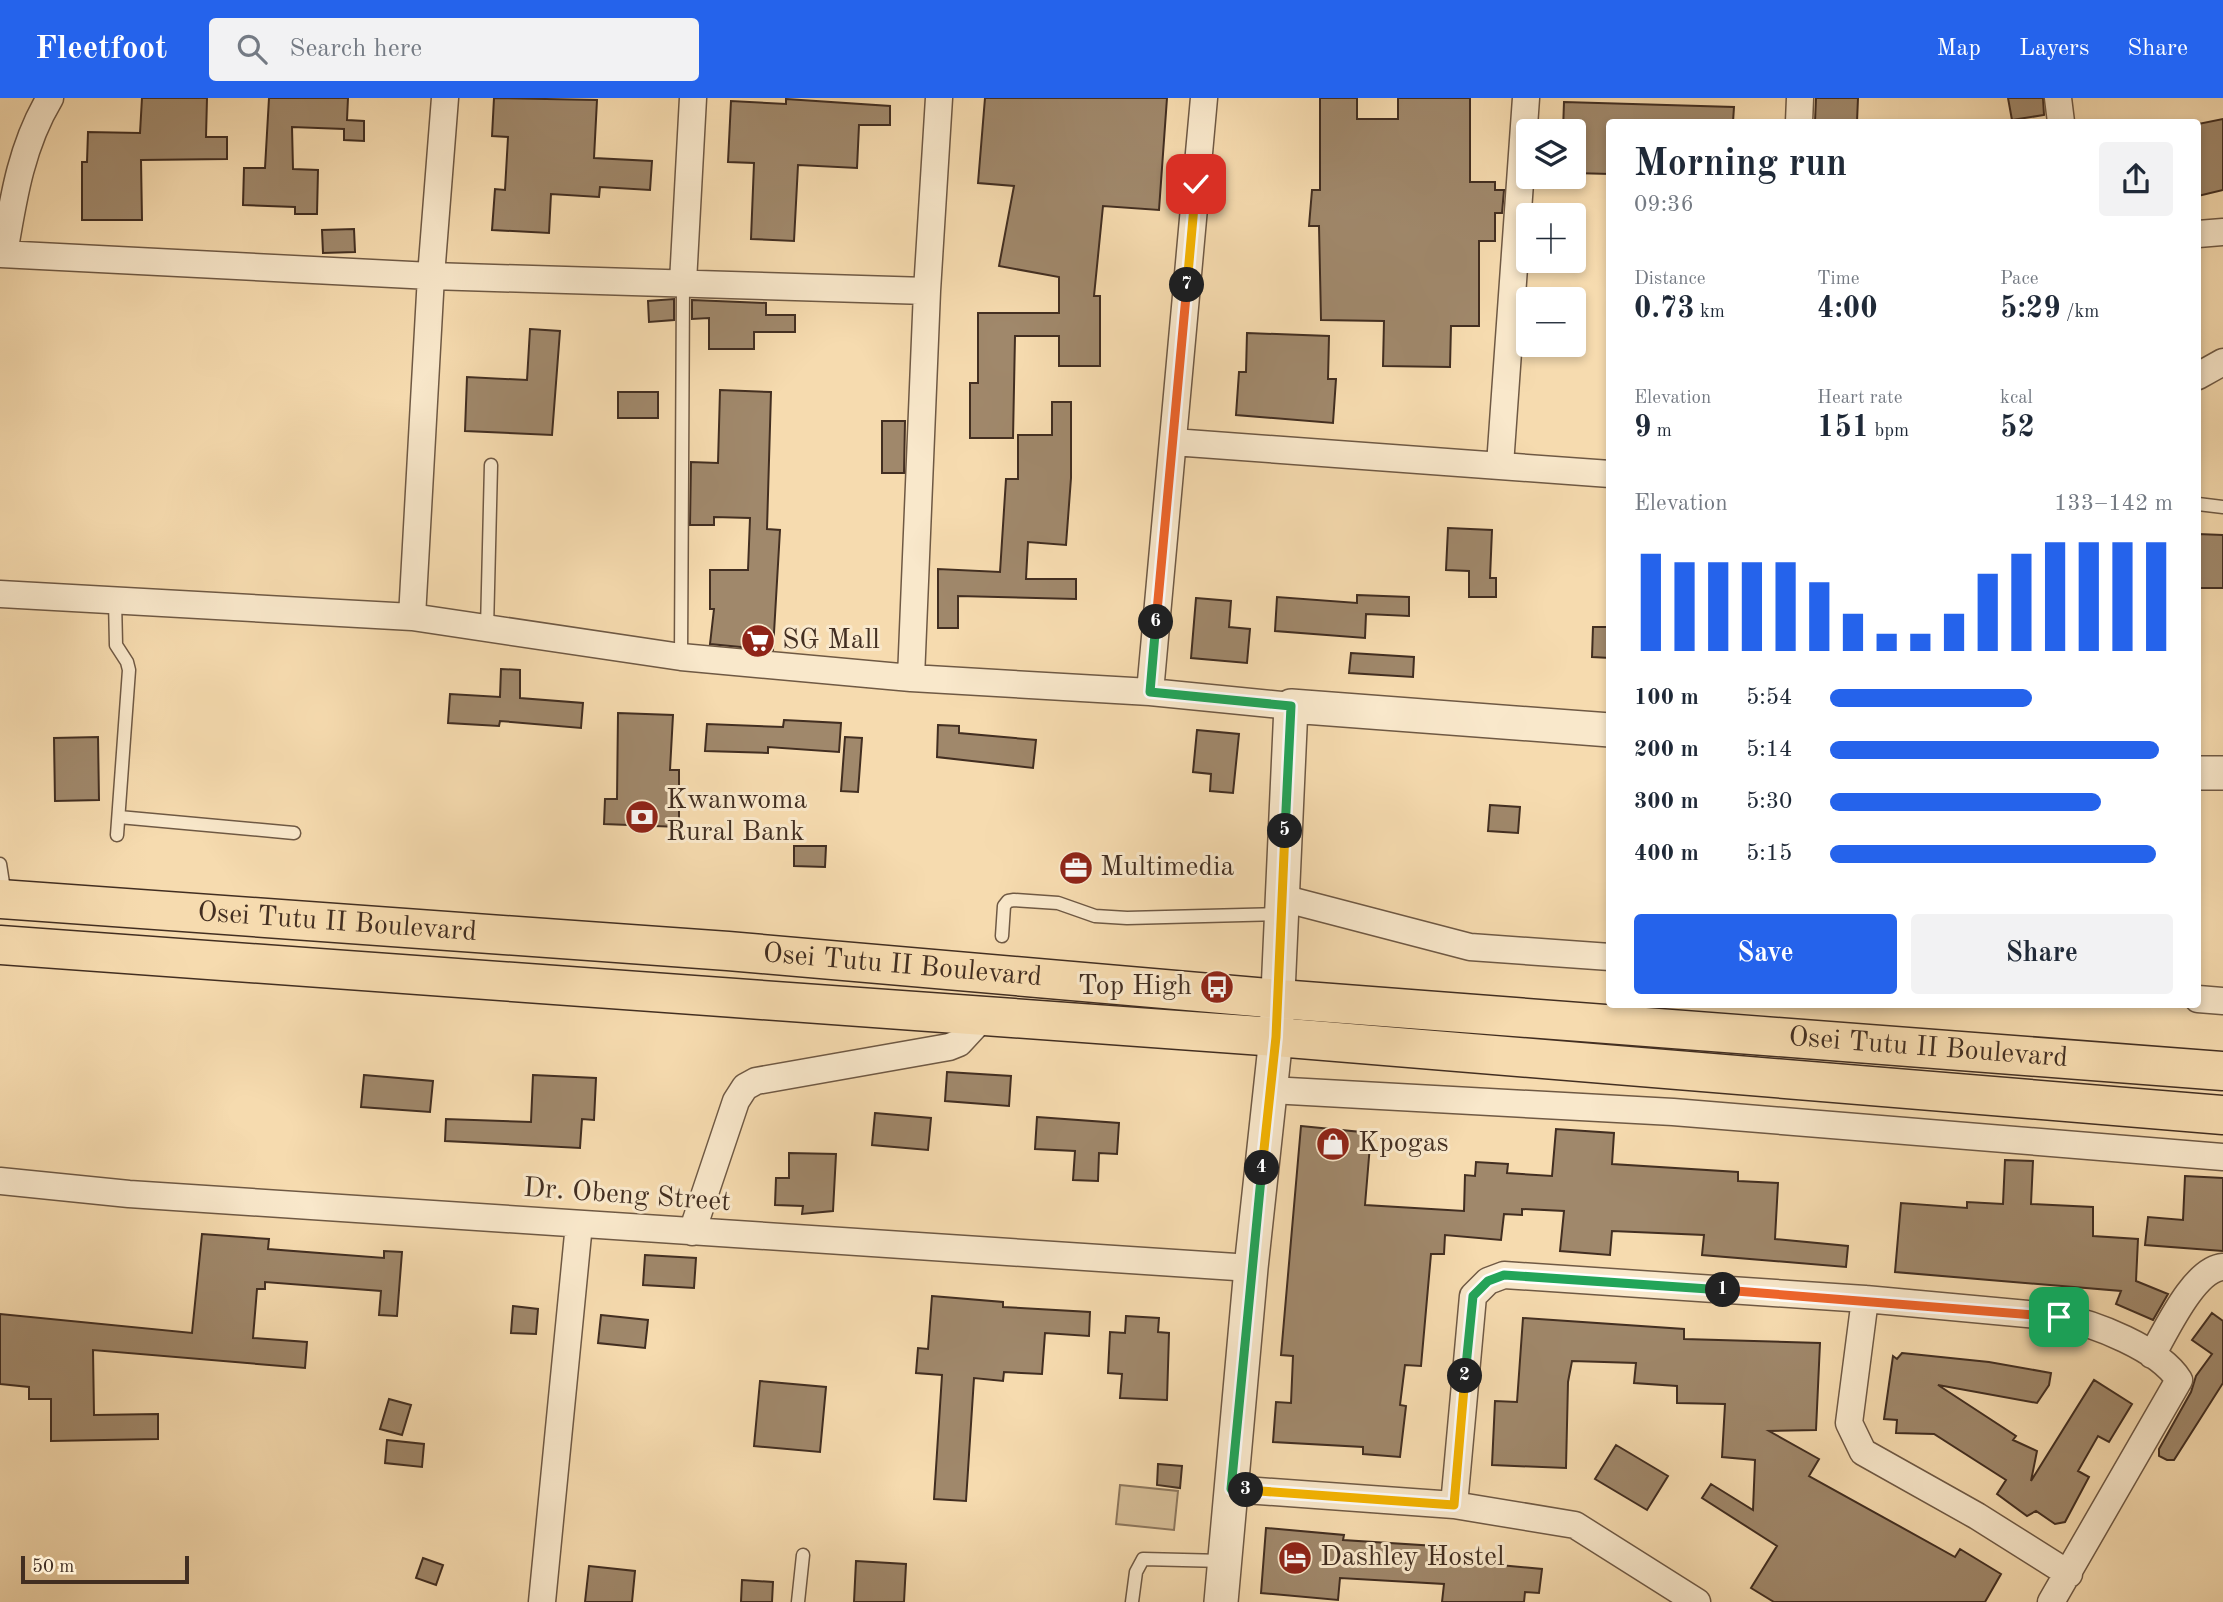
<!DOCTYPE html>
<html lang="en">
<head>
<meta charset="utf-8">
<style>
	:root { --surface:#fff; --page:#f2f2f3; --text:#1f2937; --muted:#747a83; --accent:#2563eb }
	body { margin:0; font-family:"Old Standard TT",serif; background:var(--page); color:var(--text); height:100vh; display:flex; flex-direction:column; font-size:26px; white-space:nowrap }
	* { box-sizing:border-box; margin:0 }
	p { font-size:23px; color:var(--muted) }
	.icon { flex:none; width:38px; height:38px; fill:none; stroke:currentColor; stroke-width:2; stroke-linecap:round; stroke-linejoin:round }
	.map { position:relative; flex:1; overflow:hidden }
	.sheet { position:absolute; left:1606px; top:21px; width:595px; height:889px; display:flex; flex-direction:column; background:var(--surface); border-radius:7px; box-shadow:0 4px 10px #0003 }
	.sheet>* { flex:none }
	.tools { position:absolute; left:1516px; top:21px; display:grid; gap:14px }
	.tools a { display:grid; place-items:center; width:70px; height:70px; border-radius:7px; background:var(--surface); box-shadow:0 4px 10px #0003; font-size:35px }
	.scale { position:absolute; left:21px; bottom:18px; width:168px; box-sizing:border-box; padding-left:7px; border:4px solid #422e21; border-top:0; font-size:19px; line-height:24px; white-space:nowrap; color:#422e21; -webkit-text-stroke:5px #f9e8cb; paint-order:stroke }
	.pin { position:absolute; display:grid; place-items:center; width:60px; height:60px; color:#fff; margin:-30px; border-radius:14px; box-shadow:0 4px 10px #0006 }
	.km { position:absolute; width:35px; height:35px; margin:-18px; border-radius:50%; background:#222; color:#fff; font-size:19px; line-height:35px; text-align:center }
	.round { display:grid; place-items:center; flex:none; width:74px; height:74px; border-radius:7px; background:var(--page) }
	.summary { display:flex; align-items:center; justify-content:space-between; height:119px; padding:0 28px }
	h1 { font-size:38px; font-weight:700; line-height:52px }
	.figures { display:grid; grid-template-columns:repeat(3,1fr); gap:10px; height:119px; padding:7px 28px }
	.figures div { display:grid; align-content:center }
	.figures b { font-size:30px; font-weight:700 }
	.figures small { font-size:19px; font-weight:400 }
	.figures p { font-size:19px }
	.chart { height:196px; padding:14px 28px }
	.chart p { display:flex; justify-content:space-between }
	.chart svg { width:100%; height:126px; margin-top:7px; stroke:var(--accent); stroke-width:6 }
	.cta { display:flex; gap:14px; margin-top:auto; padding:14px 28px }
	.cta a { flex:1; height:80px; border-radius:7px; background:var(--accent); color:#fff; font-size:28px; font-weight:700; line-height:80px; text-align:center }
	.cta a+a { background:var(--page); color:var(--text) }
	ul { padding:0 28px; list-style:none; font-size:23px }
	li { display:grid; grid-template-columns:112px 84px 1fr; align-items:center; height:52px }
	li i { height:18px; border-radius:9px; background:var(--accent) }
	header { display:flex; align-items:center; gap:42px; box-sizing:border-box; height:98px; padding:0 35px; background:var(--accent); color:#fff }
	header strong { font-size:33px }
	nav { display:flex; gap:38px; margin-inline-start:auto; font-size:24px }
	.search { width:490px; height:63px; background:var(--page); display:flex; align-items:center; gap:18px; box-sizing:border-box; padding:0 24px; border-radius:7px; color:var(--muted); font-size:26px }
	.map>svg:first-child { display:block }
</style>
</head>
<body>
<header>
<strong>Fleetfoot</strong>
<div class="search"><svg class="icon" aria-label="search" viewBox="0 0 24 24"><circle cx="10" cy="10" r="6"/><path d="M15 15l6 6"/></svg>Search here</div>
<nav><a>Map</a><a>Layers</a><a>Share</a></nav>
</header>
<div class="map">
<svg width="2223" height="1504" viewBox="0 0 2223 1504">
	<rect width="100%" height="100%" fill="#f6dbaf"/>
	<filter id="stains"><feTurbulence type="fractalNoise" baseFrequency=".00286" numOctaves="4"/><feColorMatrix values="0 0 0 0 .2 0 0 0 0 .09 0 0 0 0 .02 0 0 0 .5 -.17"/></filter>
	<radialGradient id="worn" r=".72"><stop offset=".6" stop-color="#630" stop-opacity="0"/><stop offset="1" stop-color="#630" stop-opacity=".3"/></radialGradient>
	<!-- green -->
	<path fill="#d7be97" stroke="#8c765c" stroke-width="2" d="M1120,1387L1178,1393L1174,1432L1116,1426Z"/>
	<!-- building -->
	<path fill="#a0886b" stroke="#422e21" stroke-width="2" d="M142,0H207L206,39H227V61L141,62L142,122H82V64H87L88,34L140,35Z
		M269,0H348L347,22L364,23V43L344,42V31L292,29L293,71L318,72L317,116H295V109L243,107L244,70H265Z
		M494,0L597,2L594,60L652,63L650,92L600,89L599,99L551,96L549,135L492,132L495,91L505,92L508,39L492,38Z
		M985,0H1167L1159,112L1103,108L1094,198H1100V268H1059V238H1015L1013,340H970V285H978V215H1059V179L999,168L1014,88L978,85Z
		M1320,0H1357V21H1398V0H1470V84H1495V92H1504L1502,115H1495V143H1479V228H1451L1450,269L1383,268L1384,223L1321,222L1319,128H1309L1312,92H1320Z
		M1816,0H1858L1857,24H1815Z
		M2008,0H2043L2044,17L2012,22Z
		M786,1L890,8V27H859L857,70L798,67L794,143L751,141L754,65L728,64L731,3L786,6Z
		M1564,4L1734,9L1733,24H1610V76L1573,75V33H1563Z
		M2223,21V92L2198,98V26Z
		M354,131L355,154L323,155L322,132Z
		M674,201V222L649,224L648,203Z
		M692,202L766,205V217H795V234H754V251H709V220L692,221Z
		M530,231L560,233L552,337L465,333L467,279L527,282Z
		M1247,235L1329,238L1328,281H1336L1333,325L1236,317L1239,274H1246Z
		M720,292L771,294L767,431L780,432L773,552L710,546L714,511H710V472H748L750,420L714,419V427H690L691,364L718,365Z
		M618,294H658V320H618Z
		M1052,304H1071V380L1066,447L1028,444L1026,481H1076V501L958,498V530H938V471L1000,474L1006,381H1018V337H1052Z
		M882,323H905L904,375H882Z
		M1448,430L1492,432L1490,480H1496V499H1469V473L1446,472Z
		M2198,436L2223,437V490H2198Z
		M1357,497L1409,499V518L1366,516L1365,540L1275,533L1277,499L1357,505Z
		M1196,500L1231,503L1229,529L1250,531L1247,565L1191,560Z
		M1593,529H1610V560L1592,559Z
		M1351,555L1414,559L1413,579L1349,575Z
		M501,571L520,572V600L583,605L581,630L500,623L499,628L448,625L450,596L500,599Z
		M618,615L673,617L670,672H679V729L604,726L605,701H617Z
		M784,622L841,625L839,654L768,649V655L705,653L707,626L783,629Z
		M938,627L959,628V635L1036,642L1033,670L937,659Z
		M1197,632L1239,636L1233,695L1210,693L1211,676L1193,674Z
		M98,639L99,702L55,703L54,640Z
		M845,639L862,640L858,694L841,693Z
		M1490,707L1520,709L1518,735L1488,733Z
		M794,748H826L825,769L794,768Z
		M947,974L1011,978L1009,1008L945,1003Z
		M364,977L433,983L430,1014L361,1009Z
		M533,977L596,980L594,1022L582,1021L580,1050L445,1043L446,1021L531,1024Z
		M875,1015L931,1020L928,1052L872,1047Z
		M1037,1019L1119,1025L1117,1056L1099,1055L1098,1083L1073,1082L1075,1053L1035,1051Z
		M1301,1028L1371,1035L1365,1107L1464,1113L1465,1077L1475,1078L1476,1064L1508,1066L1507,1075L1552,1078L1556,1031L1614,1035L1612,1066L1738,1074V1083L1778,1085L1775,1141L1848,1148L1846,1169L1702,1157L1704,1137L1612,1133L1610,1157L1560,1153L1564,1113L1522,1111V1117L1504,1116L1501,1142L1445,1137L1444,1156H1431L1421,1268L1405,1267L1400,1307L1406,1308L1400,1359L1363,1356V1349L1273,1344L1276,1304L1291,1305L1293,1258L1281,1257Z
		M789,1055L836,1056L833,1113L802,1116L803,1108L775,1107L776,1080H789Z
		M2005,1062L2033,1063L2031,1106L2093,1109V1138L2138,1141L2136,1183L2168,1196L2153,1222L2116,1206L2121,1193L1895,1174L1901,1105L1967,1110V1104L2003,1106Z
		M2185,1078L2223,1080V1153L2145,1147L2148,1119L2183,1122Z
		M202,1136L269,1141L268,1151L384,1160V1153L402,1154L397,1218L379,1217L381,1193L265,1184V1191H257L253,1240L307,1244L305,1270L93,1252L94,1317L158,1316V1341L51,1343V1301H29V1289L0,1286V1216L192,1235Z
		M645,1157L696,1160L694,1190L643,1187Z
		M932,1198L1003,1204V1209L1090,1214L1089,1238L1045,1235L1042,1276L1004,1274L1003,1283L974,1280L966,1403L934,1401L942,1277L916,1275L918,1250L928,1251Z
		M513,1208L538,1211L536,1236L511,1235Z
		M2212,1215L2223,1223V1285L2174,1362H2167L2159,1358V1351L2191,1294L2196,1278L2212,1256L2192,1242Z
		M601,1217L648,1222L645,1250L598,1245Z
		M1126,1218L1159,1220L1158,1234L1169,1235L1167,1302L1120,1300L1122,1276L1108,1275L1110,1234L1125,1235Z
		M1523,1220L1684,1231V1241L1820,1245L1816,1332L1769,1333L1819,1361L1809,1378L1955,1459L1960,1451L2001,1476L1985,1504H1774L1751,1490L1777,1448L1702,1400L1711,1386L1753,1412L1755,1362L1722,1359L1725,1306L1677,1305V1288L1634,1285L1636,1265L1572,1263L1568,1284L1566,1370L1492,1367L1495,1303L1517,1304Z
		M1902,1255L1989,1264L2051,1275L2049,1287L2037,1305L1938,1287L2016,1338L2013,1342L2037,1353L2031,1383L2094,1282L2132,1306L2109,1344L2098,1338L2078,1373L2089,1379L2065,1424L2055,1426L2036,1413L2027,1418L1997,1396L2006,1382L1934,1336L1896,1335L1897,1322L1884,1321L1893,1258L1897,1261Z
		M760,1283L826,1289L820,1354L754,1348Z
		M389,1301L411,1307L402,1337L380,1331Z
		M387,1342L424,1346L422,1369L385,1365Z
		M1616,1347L1668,1378L1647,1412L1595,1381Z
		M1158,1366L1182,1368L1180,1390L1157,1387Z
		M1266,1430L1344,1437L1343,1442L1436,1448V1461L1542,1471L1539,1495L1525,1494L1524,1504H1442L1444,1486L1340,1480L1338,1502L1261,1495Z
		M423,1460L443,1467L436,1487L416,1480Z
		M856,1463L906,1466L904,1504H854Z
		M589,1468L635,1473L632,1504H585Z
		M742,1482L773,1484L772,1504H741Z"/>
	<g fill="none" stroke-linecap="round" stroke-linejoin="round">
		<!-- service casing -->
		<g stroke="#6f5944" stroke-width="15">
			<path id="service" d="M2198,406L2223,409
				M115,502L116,547L127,564L129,572L117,737
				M487,531L491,367
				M681,559L683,185
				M119,719L294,735
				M0,766L5,798
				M1002,838L1004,808L1008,803L1014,802L1058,805L1095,818L1127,820L1281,816
				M798,1504L803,1457
				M1132,1504L1136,1474L1143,1461L1223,1463"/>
		</g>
		<!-- minor casing -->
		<g stroke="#6f5944" stroke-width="29">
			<path id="minor" d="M2058,0L2061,24
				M1799,24L1800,0
				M2198,136L2223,134
				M0,156L431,178L927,193
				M4,156C13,102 21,48 50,0
				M683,184L693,0
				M2198,278L2223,264
				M1173,344L1610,376
				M1500,367L1526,0
				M0,496L412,519L681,559L911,580L1150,594L1291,608
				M412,519L431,178L445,0
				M911,580L927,193L939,0
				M1150,594L1204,0
				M1282,800L1470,849L1610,859
				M2198,901L2223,903
				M1270,992L1673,1014L2223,1059
				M0,1083L129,1096L1251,1170
				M692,1134L736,1003L745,989L756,983L949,949L959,945L984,918
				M1865,1201L1849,1325L1863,1354L1977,1418L2069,1476
				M2152,1257C2166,1233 2194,1171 2223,1169
				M1231,1391L1454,1407L1575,1427L1697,1504
				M1454,1407L1473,1198L1488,1183L1504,1177L1865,1201L2059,1219C2094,1225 2160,1251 2179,1282L2051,1504
				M542,1504L579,1126"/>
		</g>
		<!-- tertiary casing -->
		<g stroke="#6f5944" stroke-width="36">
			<path id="tertiary" d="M2198,675H2223
				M1221,1504L1251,1170L1276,939L1291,608L1610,632"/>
		</g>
		<!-- trunk casing -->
		<g stroke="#422e21" stroke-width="41">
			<g id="trunk">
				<path id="s1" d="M0,801L728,853L1279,901L2223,973"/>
				<path d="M0,847L1276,939L2223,1017"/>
			</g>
		</g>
		<!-- service -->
		<use href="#service" stroke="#f9e8cb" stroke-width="12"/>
		<!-- minor -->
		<use href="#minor" stroke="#f9e8cb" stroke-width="26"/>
		<!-- tertiary -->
		<use href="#tertiary" stroke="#f9e8cb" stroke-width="33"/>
		<!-- trunk -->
		<use href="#trunk" stroke="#f6dbaf" stroke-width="38"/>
	</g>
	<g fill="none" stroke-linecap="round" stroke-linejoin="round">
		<!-- split-1 casing -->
		<g stroke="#fff" stroke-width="14">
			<path id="split-1" d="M1723,1192L2059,1219"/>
		</g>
		<!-- split-2 casing -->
		<g stroke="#fff" stroke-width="14">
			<path id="split-2" d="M1465,1278L1473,1198L1488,1183L1504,1177L1723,1192"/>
		</g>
		<!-- split-3 casing -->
		<g stroke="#fff" stroke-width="14">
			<path id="split-3" d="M1246,1392L1454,1407L1465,1278"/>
		</g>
		<!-- split-4 casing -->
		<g stroke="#fff" stroke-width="14">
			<path id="split-4" d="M1246,1392L1231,1391L1262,1070"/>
		</g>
		<!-- split-5 casing -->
		<g stroke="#fff" stroke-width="14">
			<path id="split-5" d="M1262,1070L1276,939L1285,733"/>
		</g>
		<!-- split-6 casing -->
		<g stroke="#fff" stroke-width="14">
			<path id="split-6" d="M1156,524L1150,594L1291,608L1285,733"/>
		</g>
		<!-- split-7 casing -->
		<g stroke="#fff" stroke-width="14">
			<path id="split-7" d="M1156,524L1187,187"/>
		</g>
		<!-- split-8 casing -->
		<g stroke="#fff" stroke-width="14">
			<path id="split-8" d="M1187,187L1196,86"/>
		</g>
		<!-- split-1 -->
		<use href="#split-1" stroke="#f0652b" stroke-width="9"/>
		<!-- split-2 -->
		<use href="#split-2" stroke="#22a559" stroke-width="9"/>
		<!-- split-3 -->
		<use href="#split-3" stroke="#f5b400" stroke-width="9"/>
		<!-- split-4 -->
		<use href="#split-4" stroke="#22a559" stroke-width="9"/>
		<!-- split-5 -->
		<use href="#split-5" stroke="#f5b400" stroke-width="9"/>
		<!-- split-6 -->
		<use href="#split-6" stroke="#22a559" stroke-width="9"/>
		<!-- split-7 -->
		<use href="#split-7" stroke="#f0652b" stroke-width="9"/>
		<!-- split-8 -->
		<use href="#split-8" stroke="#f5b400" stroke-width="9"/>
	</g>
	<!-- icons -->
	<defs>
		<g id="supermarket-disc" transform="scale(1.75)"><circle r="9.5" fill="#8f2418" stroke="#f9e8cb"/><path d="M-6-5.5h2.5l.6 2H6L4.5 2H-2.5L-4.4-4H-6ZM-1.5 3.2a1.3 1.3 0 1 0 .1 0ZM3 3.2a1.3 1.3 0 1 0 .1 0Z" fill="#fff"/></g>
		<g id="bank-disc" transform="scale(1.75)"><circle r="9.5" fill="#8f2418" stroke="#f9e8cb"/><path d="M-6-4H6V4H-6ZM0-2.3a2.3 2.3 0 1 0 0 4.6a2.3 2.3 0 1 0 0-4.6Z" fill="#fff"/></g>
		<g id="office-disc" transform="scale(1.75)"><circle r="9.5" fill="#8f2418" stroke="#f9e8cb"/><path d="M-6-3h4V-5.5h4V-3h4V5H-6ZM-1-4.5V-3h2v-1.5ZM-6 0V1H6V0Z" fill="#fff"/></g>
		<g id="bus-disc" transform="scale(1.75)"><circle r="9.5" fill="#8f2418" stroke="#f9e8cb"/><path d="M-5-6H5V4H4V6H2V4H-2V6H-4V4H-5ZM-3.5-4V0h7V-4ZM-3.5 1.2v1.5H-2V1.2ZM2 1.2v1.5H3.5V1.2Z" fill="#fff"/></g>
		<g id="shop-disc" transform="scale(1.75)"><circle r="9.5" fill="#8f2418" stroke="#f9e8cb"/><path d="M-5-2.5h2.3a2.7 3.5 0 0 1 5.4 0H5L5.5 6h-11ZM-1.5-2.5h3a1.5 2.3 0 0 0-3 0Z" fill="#fff"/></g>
		<g id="hotel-disc" transform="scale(1.75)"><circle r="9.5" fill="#8f2418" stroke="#f9e8cb"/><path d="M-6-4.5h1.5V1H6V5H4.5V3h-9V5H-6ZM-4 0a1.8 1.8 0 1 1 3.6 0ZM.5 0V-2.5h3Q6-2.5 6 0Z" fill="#fff"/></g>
	</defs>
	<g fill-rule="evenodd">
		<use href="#supermarket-disc" x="758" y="543"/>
		<use href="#bank-disc" x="642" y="719"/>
		<use href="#office-disc" x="1076" y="770"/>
		<use href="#bus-disc" x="1217" y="889"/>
		<use href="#shop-disc" x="1333" y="1046"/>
		<use href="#hotel-disc" x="1295" y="1460"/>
	</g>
	<g text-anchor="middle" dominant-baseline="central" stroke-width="6" stroke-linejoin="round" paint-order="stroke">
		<!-- poi labels -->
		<g font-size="28" fill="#422e21" stroke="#f9e8cb" text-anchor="start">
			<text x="782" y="543">SG Mall</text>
			<text x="666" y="703">Kwanwoma<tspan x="666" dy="32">Rural Bank</tspan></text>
			<text x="1100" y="770">Multimedia</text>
			<text x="1192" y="889" text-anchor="end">Top High</text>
			<text x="1358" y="1046">Kpogas</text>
			<text x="1320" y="1460">Dashley Hostel</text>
		</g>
		<!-- street labels -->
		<g font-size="28" fill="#422e21" stroke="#f9e8cb">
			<text stroke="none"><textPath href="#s1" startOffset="338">Osei Tutu II Boulevard</textPath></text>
			<text stroke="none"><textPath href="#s1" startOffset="905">Osei Tutu II Boulevard</textPath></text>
			<text stroke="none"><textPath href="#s1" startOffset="1934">Osei Tutu II Boulevard</textPath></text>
			<text transform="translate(627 1098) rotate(4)">Dr. Obeng Street</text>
		</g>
	</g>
	<rect width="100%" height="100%" filter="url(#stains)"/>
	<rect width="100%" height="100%" fill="url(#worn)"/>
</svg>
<div class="tools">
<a><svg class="icon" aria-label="layers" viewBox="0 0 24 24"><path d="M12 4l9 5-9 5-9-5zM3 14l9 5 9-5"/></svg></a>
<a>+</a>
<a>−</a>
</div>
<div class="scale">50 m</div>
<div class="pin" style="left:2059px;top:1219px;background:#1e9e55"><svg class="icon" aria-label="arrive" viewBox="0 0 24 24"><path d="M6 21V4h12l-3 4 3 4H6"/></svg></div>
<div class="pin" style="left:1196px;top:86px;background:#d93025"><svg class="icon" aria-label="check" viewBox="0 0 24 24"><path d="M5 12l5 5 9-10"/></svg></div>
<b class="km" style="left:1723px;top:1192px">1</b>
<b class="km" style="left:1465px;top:1278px">2</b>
<b class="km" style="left:1246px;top:1392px">3</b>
<b class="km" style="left:1262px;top:1070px">4</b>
<b class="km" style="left:1285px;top:733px">5</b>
<b class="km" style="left:1156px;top:524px">6</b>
<b class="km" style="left:1187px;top:187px">7</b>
<section class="sheet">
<div class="summary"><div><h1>Morning run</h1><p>09:36</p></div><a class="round"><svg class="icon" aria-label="share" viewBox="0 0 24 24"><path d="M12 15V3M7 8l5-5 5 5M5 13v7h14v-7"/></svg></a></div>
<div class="figures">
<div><p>Distance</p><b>0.73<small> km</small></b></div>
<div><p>Time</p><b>4:00</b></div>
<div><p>Pace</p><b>5:29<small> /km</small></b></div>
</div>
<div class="figures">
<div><p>Elevation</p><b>9<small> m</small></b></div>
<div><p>Heart rate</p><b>151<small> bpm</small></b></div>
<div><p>kcal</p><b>52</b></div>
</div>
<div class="chart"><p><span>Elevation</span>133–142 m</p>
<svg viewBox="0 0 160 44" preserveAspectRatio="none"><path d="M5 44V10M15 44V13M25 44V13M35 44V13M45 44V13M55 44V20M65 44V31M75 44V38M85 44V38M95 44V31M105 44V17M115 44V10M125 44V6M135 44V6M145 44V6M155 44V6"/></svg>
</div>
<ul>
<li><b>100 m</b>5:54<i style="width:59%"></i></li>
<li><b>200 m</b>5:14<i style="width:96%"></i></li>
<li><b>300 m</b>5:30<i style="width:79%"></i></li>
<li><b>400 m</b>5:15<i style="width:95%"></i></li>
</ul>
<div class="cta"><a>Save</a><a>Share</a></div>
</section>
</div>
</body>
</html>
